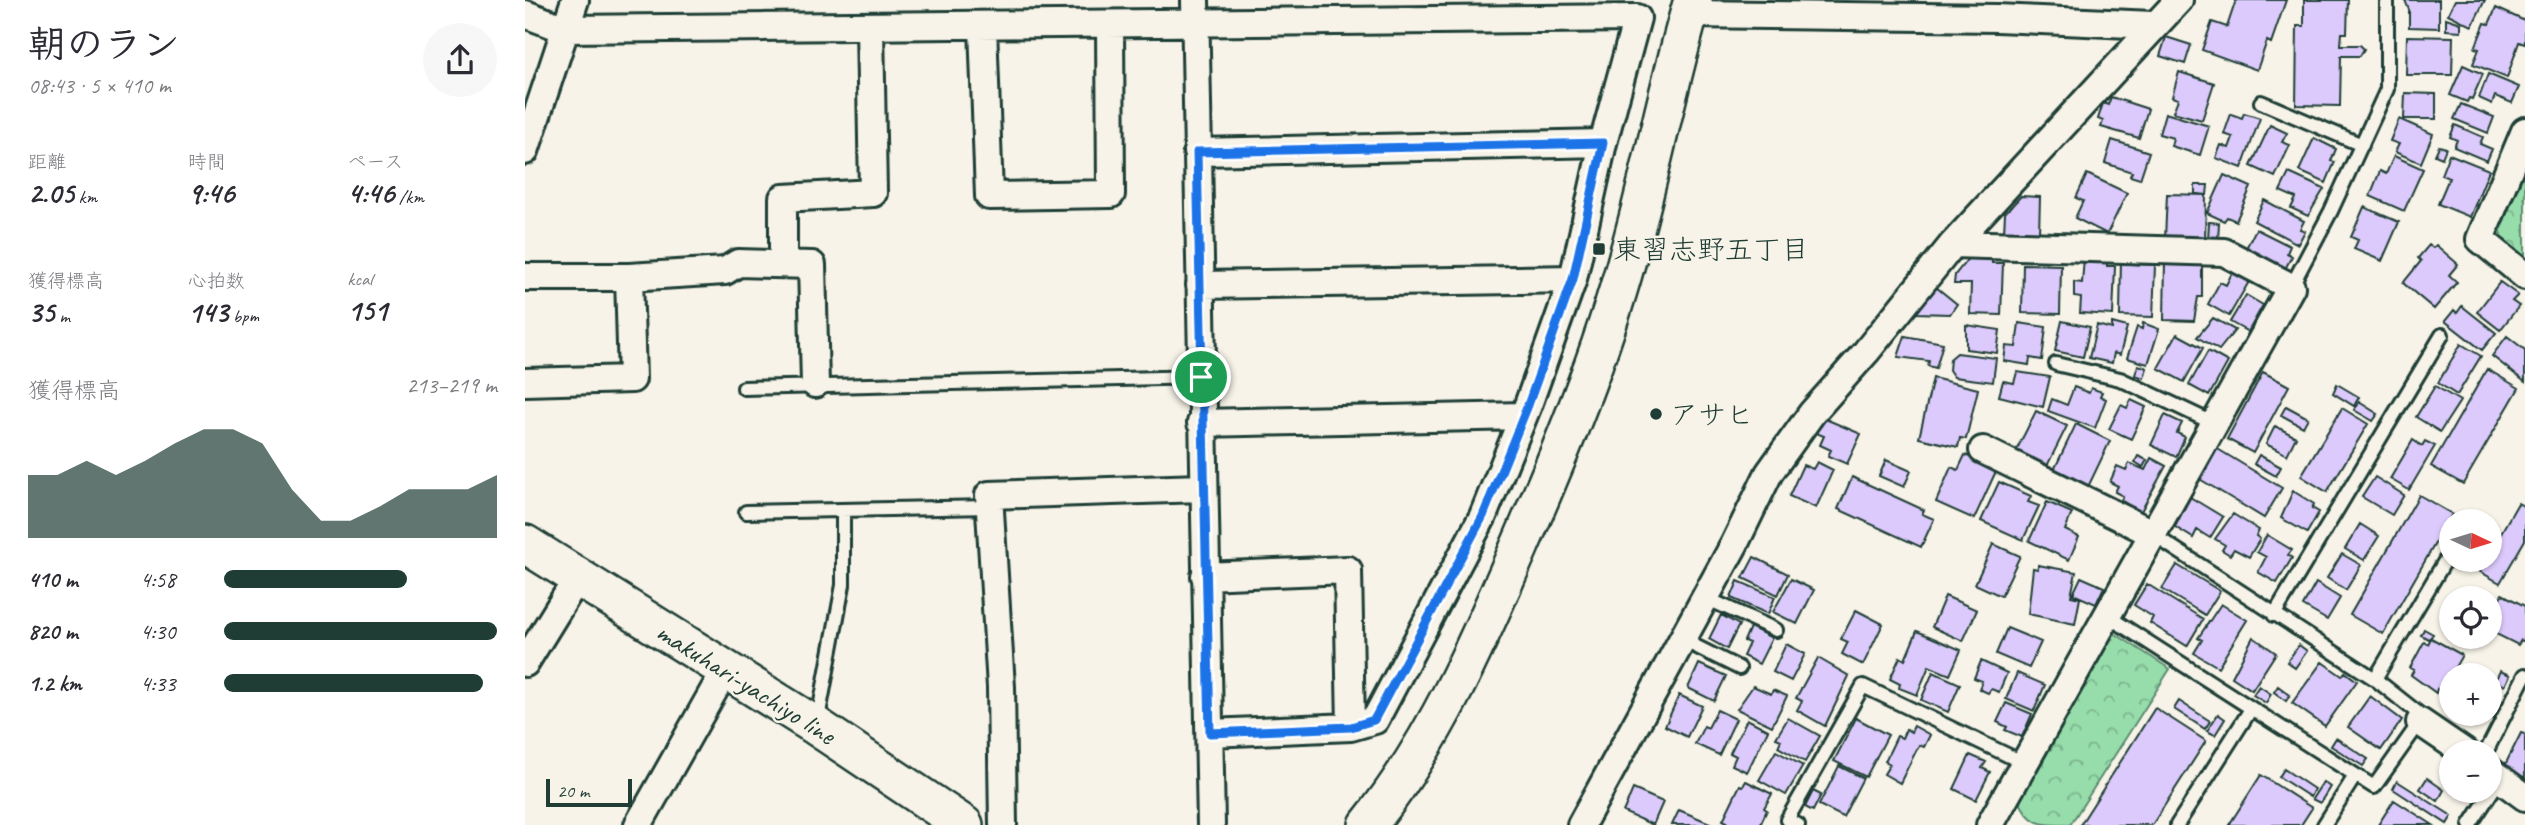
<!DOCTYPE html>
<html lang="ja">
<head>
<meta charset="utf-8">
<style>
	:root { --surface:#fff; --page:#f7f7f7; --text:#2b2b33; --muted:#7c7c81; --accent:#1f3d34 }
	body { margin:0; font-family:Caveat,"Klee One",sans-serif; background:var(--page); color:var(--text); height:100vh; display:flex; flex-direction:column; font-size:26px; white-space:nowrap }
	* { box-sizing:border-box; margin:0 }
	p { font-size:23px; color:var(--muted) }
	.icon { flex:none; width:38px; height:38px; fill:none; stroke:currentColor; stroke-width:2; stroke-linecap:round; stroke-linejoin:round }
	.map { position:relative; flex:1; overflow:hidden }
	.panel { display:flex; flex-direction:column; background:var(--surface); width:525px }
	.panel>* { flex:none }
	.needle { width:46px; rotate:94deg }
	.buttons { position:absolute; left:1914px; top:509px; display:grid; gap:14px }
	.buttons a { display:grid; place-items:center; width:63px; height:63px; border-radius:50%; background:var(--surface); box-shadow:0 2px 5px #0004; font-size:35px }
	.scale { position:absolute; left:21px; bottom:18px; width:86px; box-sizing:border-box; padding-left:7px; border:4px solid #1f3d34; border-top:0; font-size:19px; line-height:24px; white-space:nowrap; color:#1f3d34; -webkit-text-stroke:5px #f7f3e8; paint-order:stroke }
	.pin { position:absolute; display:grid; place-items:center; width:60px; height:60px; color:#fff; margin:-30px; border:4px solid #fff; border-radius:50%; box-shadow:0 2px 7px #0007 }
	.round { display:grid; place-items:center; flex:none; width:74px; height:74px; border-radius:37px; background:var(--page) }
	.summary { display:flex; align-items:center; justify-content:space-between; height:119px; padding:0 28px }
	h1 { font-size:38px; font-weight:700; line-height:52px }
	.stats { display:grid; grid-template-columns:repeat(3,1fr); gap:10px; height:119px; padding:7px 28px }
	.stats div { display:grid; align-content:center }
	.stats b { font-size:30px; font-weight:700 }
	.stats small { font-size:19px; font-weight:400 }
	.stats p { font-size:19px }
	.chart { height:196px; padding:14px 28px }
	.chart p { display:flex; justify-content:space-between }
	.chart svg { width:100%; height:126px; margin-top:7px; fill:var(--accent); opacity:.7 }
	ul { padding:0 28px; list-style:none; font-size:23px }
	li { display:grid; grid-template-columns:112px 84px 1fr; align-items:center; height:52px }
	li i { height:18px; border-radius:9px; background:var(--accent) }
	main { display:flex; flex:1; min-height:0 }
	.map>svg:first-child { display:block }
</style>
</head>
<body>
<main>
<section class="panel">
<div class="summary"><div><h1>朝のラン</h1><p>08:43 · 5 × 410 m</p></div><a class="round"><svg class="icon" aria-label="share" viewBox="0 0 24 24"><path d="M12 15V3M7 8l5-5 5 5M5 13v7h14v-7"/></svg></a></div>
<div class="stats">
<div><p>距離</p><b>2.05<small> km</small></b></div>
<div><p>時間</p><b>9:46</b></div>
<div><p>ペース</p><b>4:46<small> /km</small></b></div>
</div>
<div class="stats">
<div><p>獲得標高</p><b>35<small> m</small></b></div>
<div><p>心拍数</p><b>143<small> bpm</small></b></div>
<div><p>kcal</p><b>151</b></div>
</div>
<div class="chart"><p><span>獲得標高</span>213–219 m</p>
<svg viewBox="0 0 160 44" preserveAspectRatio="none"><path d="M0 44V22L10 22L20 17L30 22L40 17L50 11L60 6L70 6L80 11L90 27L100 38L110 38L120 33L130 27L140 27L150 27L160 22V44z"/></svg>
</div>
<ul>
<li><b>410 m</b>4:58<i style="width:67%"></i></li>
<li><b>820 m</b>4:30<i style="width:100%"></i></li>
<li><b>1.2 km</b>4:33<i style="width:95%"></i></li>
</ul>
</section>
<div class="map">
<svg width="2000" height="825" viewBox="0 0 2000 825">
	<defs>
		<pattern id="park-crowns" width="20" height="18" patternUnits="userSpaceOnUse" patternTransform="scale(1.75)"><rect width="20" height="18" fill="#97ddab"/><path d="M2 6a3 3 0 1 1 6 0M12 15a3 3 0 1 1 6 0" fill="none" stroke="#7bb48c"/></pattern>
	</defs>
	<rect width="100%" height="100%" fill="#f7f3e8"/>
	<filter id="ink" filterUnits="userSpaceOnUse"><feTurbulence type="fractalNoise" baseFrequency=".0143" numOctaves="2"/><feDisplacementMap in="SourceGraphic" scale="14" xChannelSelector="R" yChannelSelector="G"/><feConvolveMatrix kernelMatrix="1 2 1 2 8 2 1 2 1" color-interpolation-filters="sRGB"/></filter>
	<g filter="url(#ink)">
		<!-- park -->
		<path fill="url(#park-crowns)" stroke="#5b8d70" stroke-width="2" d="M2000,174V260L1977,242L1976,230L1995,175Z
			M1586,631L1645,669L1545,825C1512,825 1506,825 1492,797Z"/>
		<!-- building -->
		<path fill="#dccafc" stroke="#1f3d34" stroke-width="2" d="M1711,0H1761L1746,43L1742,41L1732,70L1677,50L1687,22L1702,27Z
			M1779,0H1823L1822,33H1817L1816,45H1835L1839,49L1835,56H1816L1815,106L1771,105L1772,26H1779Z
			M1880,0H1914V28L1884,27V10Z
			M1930,0H1960L1947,26L1923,14Z
			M1971,8L2000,21V44L1994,42L1982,78L1948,64L1954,49L1950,48L1960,23L1964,24Z
			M1921,18L1936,23V31L1921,30Z
			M1882,36L1928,37L1927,75H1881Z
			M1641,37L1666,45L1660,64L1635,56Z
			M1938,65L1958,74L1947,99L1944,98L1942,102L1925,95Z
			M1654,72L1689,83L1677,120L1648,112L1653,99L1647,97Z
			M1963,74L1994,87L1987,103L1970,96L1967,104L1954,98Z
			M1880,93L1911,94V119H1879Z
			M1586,97L1623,109L1614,138L1576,127L1578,121L1573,119L1578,103L1583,105Z
			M1936,104L1969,117L1963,133L1929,119Z
			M1640,113L1684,126L1675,155L1646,146L1648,138L1634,134Z
			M1719,113L1735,118L1717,168L1691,158L1696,145L1704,148L1708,137L1699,134L1706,114L1717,118Z
			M1874,119L1908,134L1896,163L1870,152L1874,144L1865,141Z
			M1745,125L1762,133L1757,142L1765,145L1750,177L1726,166Z
			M1930,125L1958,137L1955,144L1967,149L1962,161L1929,147L1932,140L1925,137Z
			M1789,138L1811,149L1806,161L1810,162L1801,183L1774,171Z
			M1587,140L1624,152L1615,179L1605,176L1607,172L1580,163Z
			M1914,146L1921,148L1917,158L1910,155Z
			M1924,154L1964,170L1945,217L1913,204L1924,178L1916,175Z
			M1869,156L1898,169L1879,211L1845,196L1855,171L1861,174Z
			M1764,173L1799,189L1783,216L1766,208L1771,198L1755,191Z
			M1562,174L1602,193L1582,234L1550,218L1558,201L1551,198Z
			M1699,175L1726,187L1711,221L1702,217L1699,221L1682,213Z
			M1670,185H1683L1682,195L1670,194Z
			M1642,194L1681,195L1680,240L1640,239Z
			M1496,196L1515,197L1514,234L1479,233L1480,213Z
			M1739,200L1779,221L1775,229L1780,231L1773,244L1729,221Z
			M1839,207L1874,222L1857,261L1829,249L1833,240L1826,237Z
			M1684,222L1694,223L1693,240H1683Z
			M1731,229L1765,246L1762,253L1767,256L1760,269L1721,248Z
			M1904,245L1908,248L1911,245L1933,264L1924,275L1932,282L1909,309L1878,283L1896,261L1893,258Z
			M1445,256H1467V263H1478L1476,315L1445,314L1446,284H1429L1430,275Z
			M1559,258L1582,260V266H1590L1588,315L1555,313L1556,298L1549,297V282L1557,283Z
			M1596,259H1607L1606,264L1630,265L1628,317L1595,316Z
			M1640,261L1677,264V297H1673L1669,321L1639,320Z
			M1498,264L1536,265L1535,314L1497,313Z
			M1708,271L1725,280L1704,316L1683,304L1695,282L1701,285Z
			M1975,282L1993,295L1987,301L1994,306L1975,330L1952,312Z
			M1411,287L1432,304L1425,314L1391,313Z
			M1721,295L1738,305L1723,332L1705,322Z
			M1937,306L1971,333L1957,350L1920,321L1929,310L1932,313Z
			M1688,318L1710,330L1694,350L1672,337Z
			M1537,321L1565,327L1558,357L1530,351Z
			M1494,323L1521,327L1517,360L1505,358L1504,365L1479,361L1481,346L1491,347Z
			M1587,323L1602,327L1595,355L1589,353L1587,363L1564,358L1572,325L1587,329Z
			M1618,323L1634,329L1623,364L1602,358L1612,327L1617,329Z
			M1441,325L1475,330L1472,353L1441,349Z
			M1652,334L1678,348L1659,382L1633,368Z
			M1380,336L1418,343L1411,368L1403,366L1404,361L1373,357Z
			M1982,336L2000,350V382L1967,356Z
			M1936,344L1956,356L1932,395L1913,383Z
			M1683,351L1703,362L1684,396L1664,385Z
			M1432,353L1471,358L1468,382L1429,377L1424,370L1425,359Z
			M1613,365L1622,368L1619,378L1610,375Z
			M1962,369L1994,388L1938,484L1906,466Z
			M1492,372L1525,377L1518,407L1474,396L1478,381L1489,383Z
			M1738,372L1764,386L1728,453L1702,439Z
			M1408,378L1453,389L1441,439L1435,438L1433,447L1394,438Z
			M1812,384L1834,397L1829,406L1808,393Z
			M1910,386L1935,401L1915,432L1891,417Z
			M1549,387L1564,393L1566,388L1577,392L1575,396L1581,399L1570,428L1523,411L1527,399L1542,405Z
			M1606,400L1621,407L1606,439L1584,429L1596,405L1602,408Z
			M1834,402L1853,414L1848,421L1829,410Z
			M1761,406L1783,418L1778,427L1756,415Z
			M1817,408L1843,424L1802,492L1776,476Z
			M1511,411L1542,426L1521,468L1490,453Z
			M1640,415L1657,423L1652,433L1660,437L1651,457L1626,445Z
			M1298,418L1336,434L1322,464L1303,456L1306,450L1295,445L1299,436L1291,433Z
			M1551,424L1585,441L1563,487L1529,470Z
			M1750,426L1771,437L1762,455L1741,444Z
			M1888,440L1897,446L1900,441L1910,446L1884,490L1865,479Z
			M1691,448L1757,488L1739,518L1673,478Z
			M1440,455L1472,469L1449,519L1411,502L1426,467L1433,470Z
			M1734,455L1756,467L1751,476L1729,464Z
			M1613,456L1622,460L1618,467L1610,462Z
			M1626,458L1641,466L1615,513L1596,500L1598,496L1590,492L1593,486L1585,482L1592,466L1601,470L1604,463L1620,470Z
			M1361,460L1386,471L1379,487L1354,476Z
			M1292,462L1308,470L1291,508L1264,496L1278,465L1288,469Z
			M1327,477L1399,510L1397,514L1409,519L1396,547L1313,509Z
			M1850,477L1879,495L1867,515L1837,497Z
			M1474,482L1506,496L1503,502L1514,506L1498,540L1456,521Z
			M1768,491L1789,504L1787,508L1794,512L1782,533L1756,518Z
			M1894,495L1927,514L1858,634L1825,615Z
			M1665,497L1698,517L1685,538L1672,530L1668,538L1650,527Z
			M1522,502L1547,513L1540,530L1554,537L1544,560L1504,541Z
			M1993,503L2000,507V540L1975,583L1954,571L1960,560H1965V552Z
			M1708,514L1734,530L1731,536L1735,539L1724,557L1709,549L1705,555L1697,550L1700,545L1690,539Z
			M1835,524L1854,536L1839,560L1820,549Z
			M1742,535L1767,550L1763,555L1767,558L1752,583L1733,572L1741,557L1732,552Z
			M1468,544L1495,556L1476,596L1450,584Z
			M1817,554L1836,565L1821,590L1802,578Z
			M1229,557L1263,574L1253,595L1218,578Z
			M1513,565L1551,572L1546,596L1555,598L1550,624L1503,614L1508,568L1513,569Z
			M1652,565L1695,591L1680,615L1637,589Z
			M1556,577L1579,587L1571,604L1548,594Z
			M1266,579L1289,590L1272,624L1248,612Z
			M1213,581L1250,597L1243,614L1206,598Z
			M1791,583L1815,598L1802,620L1778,606Z
			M1622,584L1678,619L1662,646L1625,623L1628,617L1609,605Z
			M1977,594L2000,606V642L1996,640L1993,645L1965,631V616Z
			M1420,596L1452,610L1438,641L1407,627Z
			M1696,604L1722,620L1693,667L1669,653L1677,640L1673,638Z
			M1331,610L1358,624L1338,665L1317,654L1323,642L1316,639Z
			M1196,615L1214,625L1202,649L1184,639Z
			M1225,627L1247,638L1234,664L1218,656L1224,643L1219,641Z
			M1482,628L1516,642L1504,668L1471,654Z
			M1899,629L1908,634L1904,639L1896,635Z
			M1392,631L1436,650L1425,675L1404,666L1392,695L1374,688L1375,684L1365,679L1375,657L1380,660Z
			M1728,637L1751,653L1727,690L1707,677Z
			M1906,638L1937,655L1916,692L1912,689L1911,693L1886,675L1889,670L1885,668L1899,642L1903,644Z
			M1261,644L1280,654L1266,681L1248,672Z
			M1774,645L1782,651L1770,668L1762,662Z
			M1293,658L1324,676L1300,726L1272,710L1277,701L1271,698Z
			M1456,661L1482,673L1474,692L1466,689L1463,693L1454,689L1457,681L1449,678Z
			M1797,662L1817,676L1820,672L1832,681L1800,726L1767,703Z
			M1174,664L1201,676L1189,701L1163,688Z
			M1975,671L1985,675L1980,686L1970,681Z
			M1408,672L1435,684L1423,712L1396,700Z
			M1492,673L1520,685L1509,711L1481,699Z
			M1228,686L1246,694L1248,690L1262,696L1247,726L1212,709Z
			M1734,686L1746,694L1741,703L1728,695Z
			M1753,686L1765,695L1761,701L1749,692Z
			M1154,695L1177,706L1162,737L1140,726Z
			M1845,696L1877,720L1856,750L1823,727Z
			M1654,701L1685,721L1680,729L1649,709Z
			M1481,703L1507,714L1497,737L1480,730L1482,727L1472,722Z
			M1927,706V714H1957L1950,728L1923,714Z
			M1630,708L1681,741L1627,825H1555Z
			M1192,710L1211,719L1194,755L1170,744L1179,726L1183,728Z
			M1693,714L1700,719L1690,735L1682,731Z
			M1263,718L1295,736L1280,762L1253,747L1256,740L1251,738Z
			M1331,718L1363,735L1341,777L1309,761Z
			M1222,719L1243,730L1222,772L1207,765L1211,756L1205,753Z
			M1389,726L1405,735L1399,747L1394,745L1375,783L1359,774L1365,764L1360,761L1372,736L1377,738L1381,729L1386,732Z
			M1996,733L2000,734V778L1979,767Z
			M1811,738L1843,759L1838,766L1806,746Z
			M1251,751L1278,766L1261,795L1234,780Z
			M1445,755L1461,762L1457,768L1465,772L1451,800L1429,789Z
			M1314,766L1338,778L1318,817L1294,805Z
			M1759,769L1789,789L1785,797L1754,777Z
			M1736,775L1787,808L1776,825H1704Z
			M1902,778L1919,790L1913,801L1895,789Z
			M1221,781L1247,794L1239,808L1242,810L1235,825H1200L1202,822L1198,820L1215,785L1218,786Z
			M1872,781L1927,816L1922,824L1868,789Z
			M1798,782L1805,787L1795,803L1787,799Z
			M1108,789L1138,802L1128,825L1098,812Z
			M1288,791L1296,795L1288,811L1280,807Z
			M1869,800L1908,825H1853Z
			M1154,810L1185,823L1184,825H1147Z"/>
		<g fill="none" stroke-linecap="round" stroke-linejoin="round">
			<!-- lane casing -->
			<g stroke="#1f3d34" stroke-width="18">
				<path id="lane" d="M1736,102L1837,145
					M1766,287L1806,211L1862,89V0
					M1531,364L1595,379L1688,423
					M219,388L676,377
					M221,512L465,507
					M1181,598L1251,630
					M1749,615L1917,335
					M1584,617L1849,787L1895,722L1893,713L1850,679L1627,534
					M1158,640L1214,668
					M1850,679L1927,549
					M292,724L318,585V510
					M1961,752L2000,675
					M1273,825L1262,820L1338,686L1499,763
					M1652,825L1726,709
					M1799,825L1830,776
					M1945,825L1975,779"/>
			</g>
			<!-- street casing -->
			<g stroke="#1f3d34" stroke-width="32">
				<path id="street" d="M670,0L686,825
					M0,14L40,29L1112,18L1078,143L1048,279L1003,405L958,516L850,720L826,727L685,733
					M1163,14L1472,18L1628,25
					M458,26L464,196L586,194L585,24
					M2000,131L1955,239L2000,276
					M0,151L50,0
					M672,152L1078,143
					M1428,244L1699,252L1766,287L1465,825
					M258,264V198L348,193L345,27
					M0,277H104L200,271L213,263L287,265L290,384
					M675,285L1048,279
					M0,382L107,379L104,277
					M676,423L998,416
					M1458,450L1627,533
					M680,576L823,570L826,727
					M0,663L53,577
					M1895,722L1939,752
					M1965,771L2000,797
					M113,825L201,669
					M478,825L476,687L464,495L677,488
					M1056,825L1209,545L1244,473L1287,413L1341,352L1428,244L1654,0"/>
			</g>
			<!-- secondary casing -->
			<g stroke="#1f3d34" stroke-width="42">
				<path id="secondary" d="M0,544L291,726L439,825
					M843,825C910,742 954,640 996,543C1037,449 1076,355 1103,256C1127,171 1143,84 1168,0"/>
			</g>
			<!-- lane -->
			<use href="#lane" stroke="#f7f3e8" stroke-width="12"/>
			<!-- street -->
			<use href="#street" stroke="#f7f3e8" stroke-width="26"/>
			<!-- secondary -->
			<use href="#secondary" stroke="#f7f3e8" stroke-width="37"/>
		</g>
	</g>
	<g fill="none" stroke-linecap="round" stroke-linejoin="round" filter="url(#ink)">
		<!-- route casing -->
		<g stroke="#fff" stroke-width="14">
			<path id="route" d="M1078,143L1048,279L1003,405L958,516L849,720L826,727L685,733L672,152Z"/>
		</g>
		<!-- route -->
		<use href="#route" stroke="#1a73e8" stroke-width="9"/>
	</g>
	<!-- markers -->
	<g fill="#1f3d34" stroke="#f7f3e8" stroke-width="2.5">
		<rect x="1067" y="242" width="14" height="14" rx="3.5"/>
		<circle cx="1131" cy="414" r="7"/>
	</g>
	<g text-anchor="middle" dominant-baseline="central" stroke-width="5" stroke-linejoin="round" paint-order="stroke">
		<!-- poi labels -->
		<g font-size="28" fill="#1f3d34" stroke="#f7f3e8" text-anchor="start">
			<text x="1088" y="249">東習志野五丁目</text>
			<text x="1145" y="414">アサヒ</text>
		</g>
		<!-- street labels -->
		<g font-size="28" fill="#1f3d34" stroke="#f7f3e8">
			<text transform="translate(221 683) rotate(32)">makuhari-yachiyo line</text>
		</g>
	</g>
</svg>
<div class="buttons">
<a><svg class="needle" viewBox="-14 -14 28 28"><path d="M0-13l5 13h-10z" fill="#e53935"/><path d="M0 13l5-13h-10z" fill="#7c7c81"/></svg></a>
<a><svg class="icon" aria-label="locate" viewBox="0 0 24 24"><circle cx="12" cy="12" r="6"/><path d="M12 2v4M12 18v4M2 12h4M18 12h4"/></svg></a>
<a>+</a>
<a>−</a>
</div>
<div class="scale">20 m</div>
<div class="pin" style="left:676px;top:377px;background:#1e9e55"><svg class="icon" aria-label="arrive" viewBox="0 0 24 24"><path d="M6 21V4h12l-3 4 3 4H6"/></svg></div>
</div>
</main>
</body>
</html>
